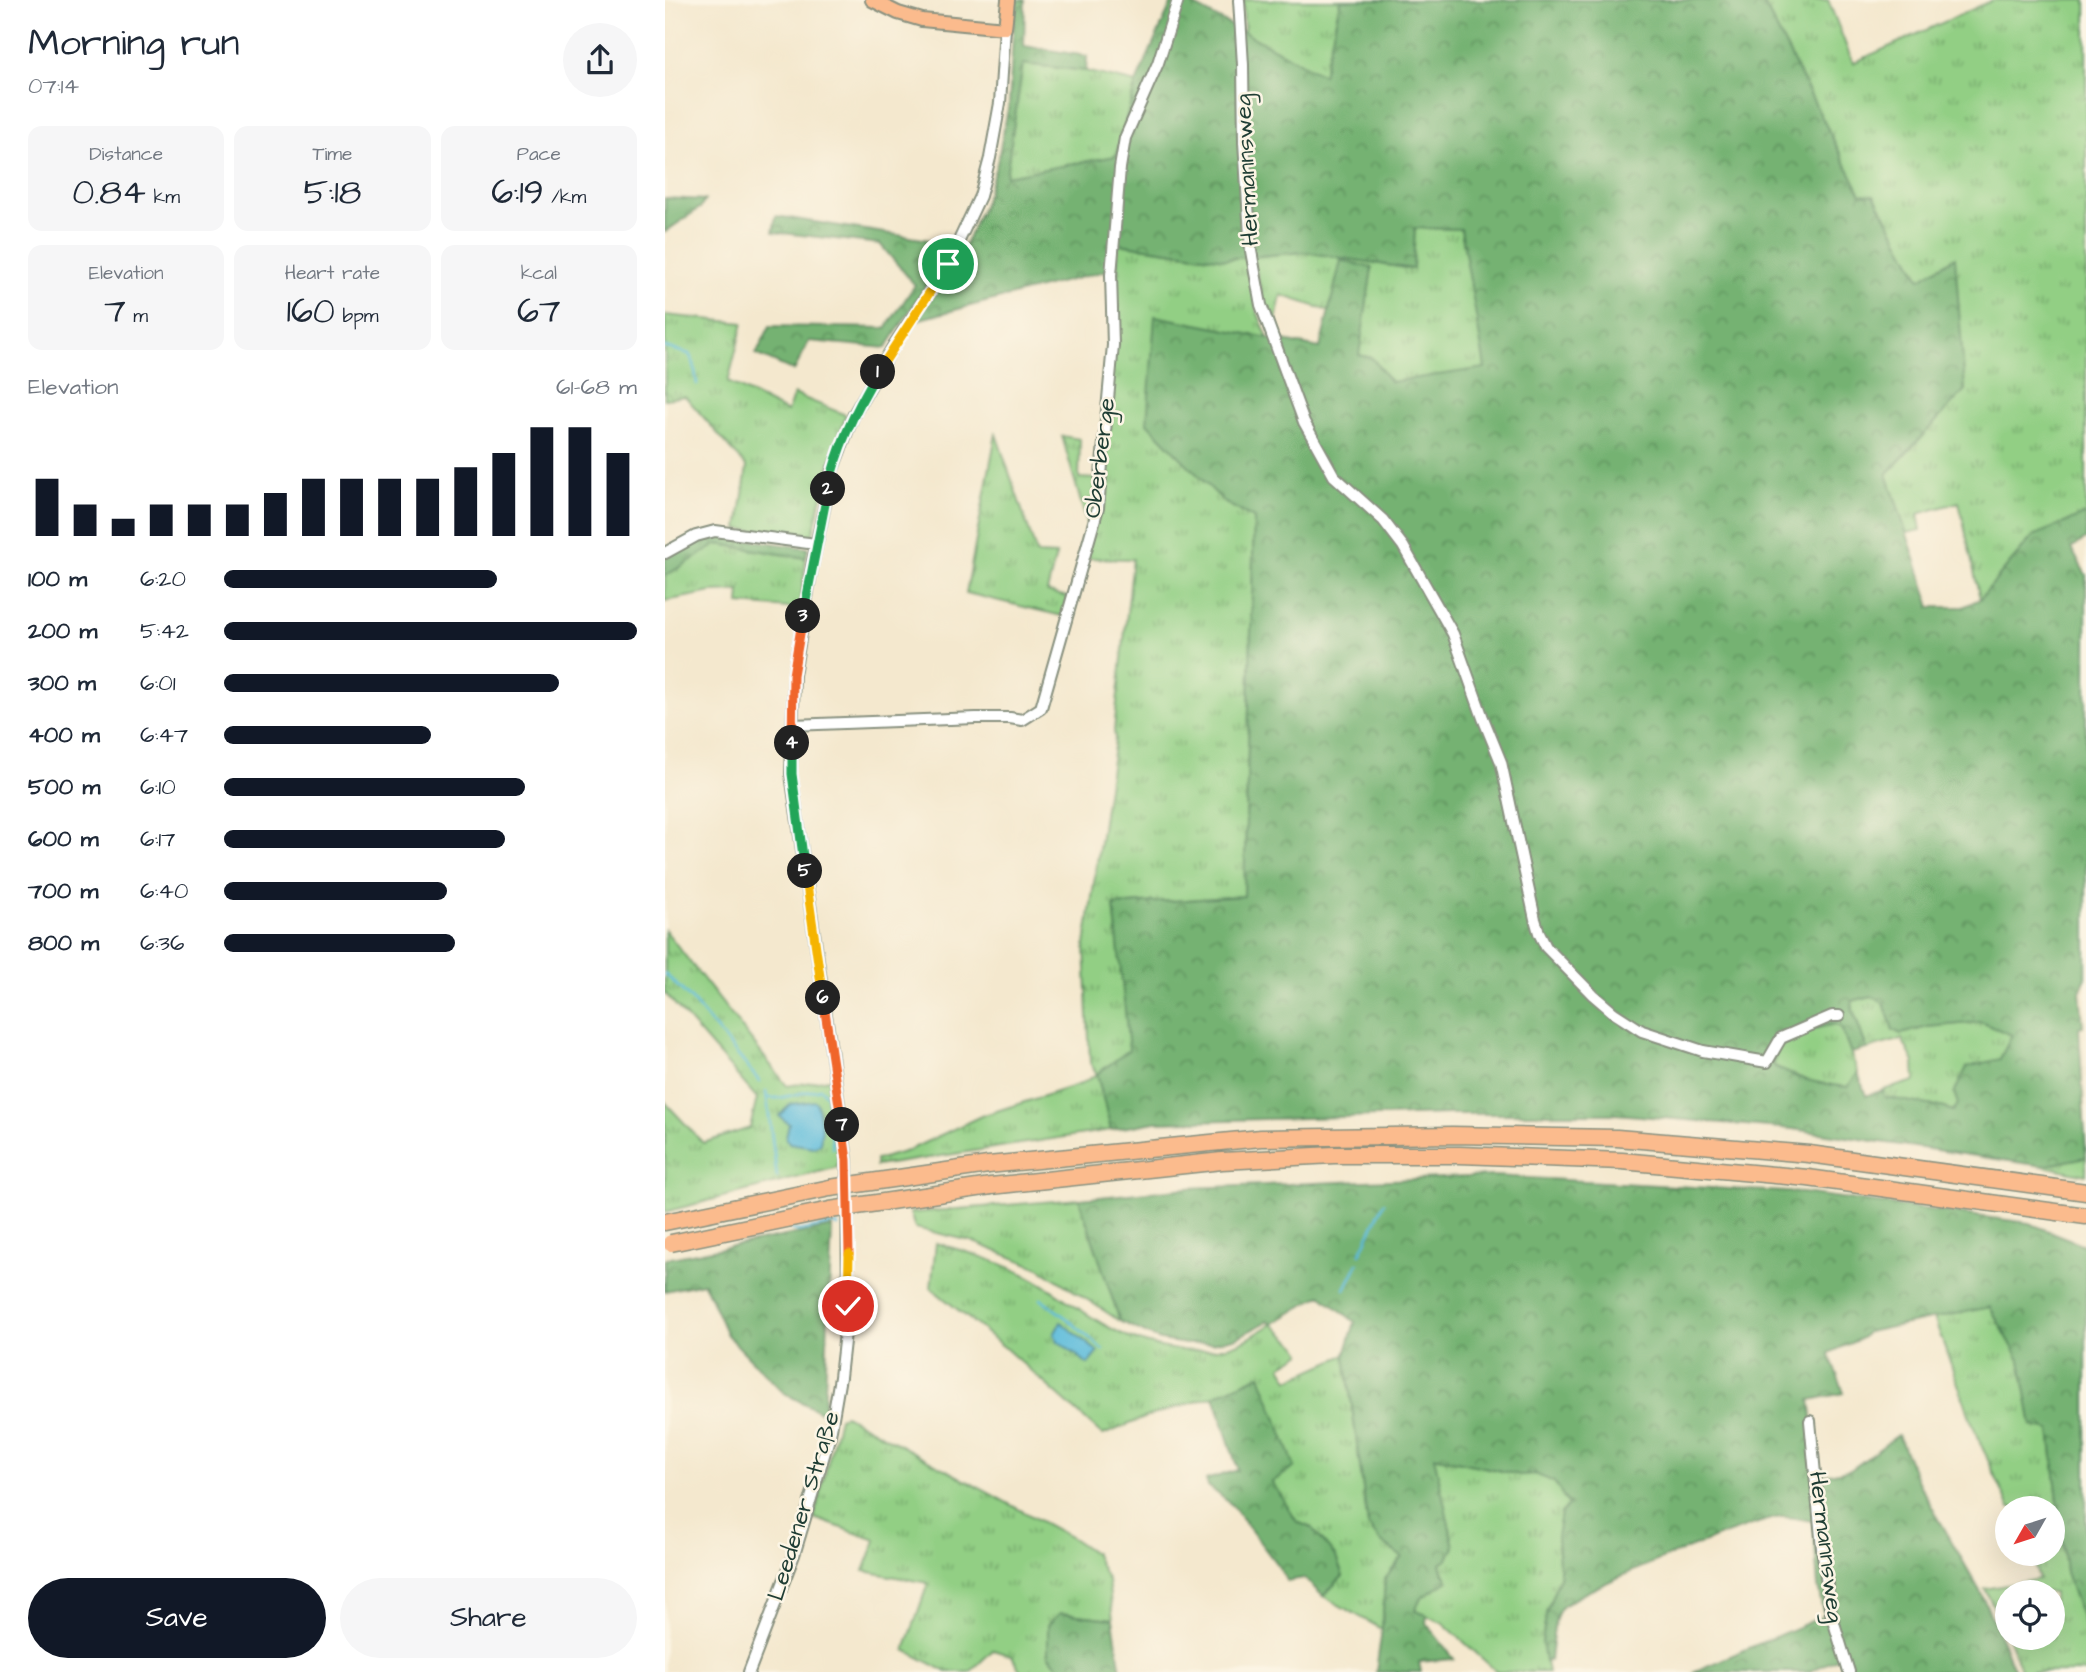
<!DOCTYPE html>
<html lang="en">
<head>
<meta charset="utf-8">
<style>
	:root { --surface:#fff; --page:#f6f6f7; --text:#1f2937; --muted:#747a83; --accent:#111827 }
	body { margin:0; font-family:"Architects Daughter",sans-serif; background:var(--page); color:var(--text); height:100vh; display:flex; flex-direction:column; font-size:26px; white-space:nowrap }
	* { box-sizing:border-box; margin:0 }
	p { font-size:23px; color:var(--muted) }
	.icon { flex:none; width:38px; height:38px; fill:none; stroke:currentColor; stroke-width:2; stroke-linecap:round; stroke-linejoin:round }
	.map { position:relative; flex:1; overflow:hidden }
	.drawer { display:flex; flex-direction:column; background:var(--surface); width:665px }
	.drawer>* { flex:none }
	.needle { width:46px; rotate:231deg }
	.controls { position:absolute; left:1330px; top:1496px; display:grid; gap:14px }
	.controls a { display:grid; place-items:center; width:70px; height:70px; border-radius:50%; background:var(--surface); box-shadow:0 7px 28px #0002; font-size:35px }
	.pin { position:absolute; display:grid; place-items:center; width:60px; height:60px; color:#fff; margin:-30px; border:4px solid #fff; border-radius:50%; box-shadow:0 2px 7px #0007 }
	.km { position:absolute; width:35px; height:35px; margin:-18px; border-radius:50%; background:#222; color:#fff; font-size:19px; line-height:35px; text-align:center }
	.round { display:grid; place-items:center; flex:none; width:74px; height:74px; border-radius:37px; background:var(--page) }
	.summary { display:flex; align-items:center; justify-content:space-between; height:119px; padding:0 28px }
	h1 { font-size:38px; font-weight:600; line-height:52px }
	.figures { display:grid; grid-template-columns:repeat(3,1fr); gap:10px; height:119px; padding:7px 28px }
	.figures div { display:grid; align-content:center; border-radius:14px; background:var(--page); text-align:center }
	.figures b { font-size:35px; font-weight:600 }
	.figures small { font-size:19px; font-weight:400 }
	.figures p { font-size:19px }
	.chart { height:196px; padding:14px 28px }
	.chart p { display:flex; justify-content:space-between }
	.chart svg { width:100%; height:126px; margin-top:7px; stroke:var(--accent); stroke-width:6 }
	.primary-button { display:flex; gap:14px; margin-top:auto; padding:14px 28px }
	.primary-button a { flex:1; height:80px; border-radius:42px; background:var(--accent); color:#fff; font-size:28px; font-weight:600; line-height:80px; text-align:center }
	.primary-button a+a { background:var(--page); color:var(--text) }
	ul { padding:0 28px; list-style:none; font-size:23px }
	li { display:grid; grid-template-columns:112px 84px 1fr; align-items:center; height:52px }
	li i { height:18px; border-radius:9px; background:var(--accent) }
	main { display:flex; flex:1; min-height:0 }
	.map>svg:first-child { display:block }
</style>
</head>
<body>
<main>
<section class="drawer">
<div class="summary"><div><h1>Morning run</h1><p>07:14</p></div><a class="round"><svg class="icon" aria-label="share" viewBox="0 0 24 24"><path d="M12 15V3M7 8l5-5 5 5M5 13v7h14v-7"/></svg></a></div>
<div class="figures">
<div><p>Distance</p><b>0.84<small> km</small></b></div>
<div><p>Time</p><b>5:18</b></div>
<div><p>Pace</p><b>6:19<small> /km</small></b></div>
</div>
<div class="figures">
<div><p>Elevation</p><b>7<small> m</small></b></div>
<div><p>Heart rate</p><b>160<small> bpm</small></b></div>
<div><p>kcal</p><b>67</b></div>
</div>
<div class="chart"><p><span>Elevation</span>61–68 m</p>
<svg viewBox="0 0 160 44" preserveAspectRatio="none"><path d="M5 44V24M15 44V33M25 44V38M35 44V33M45 44V33M55 44V33M65 44V29M75 44V24M85 44V24M95 44V24M105 44V24M115 44V20M125 44V15M135 44V6M145 44V6M155 44V15"/></svg>
</div>
<ul>
<li><b>100 m</b>6:20<i style="width:66%"></i></li>
<li><b>200 m</b>5:42<i style="width:100%"></i></li>
<li><b>300 m</b>6:01<i style="width:81%"></i></li>
<li><b>400 m</b>6:47<i style="width:50%"></i></li>
<li><b>500 m</b>6:10<i style="width:73%"></i></li>
<li><b>600 m</b>6:17<i style="width:68%"></i></li>
<li><b>700 m</b>6:40<i style="width:54%"></i></li>
<li><b>800 m</b>6:36<i style="width:56%"></i></li>
</ul>
<div class="primary-button"><a>Save</a><a>Share</a></div>
</section>
<div class="map">
<svg width="1421" height="1672" viewBox="0 0 1421 1672">
	<defs>
		<pattern id="grass-tufts" width="24" height="20" patternUnits="userSpaceOnUse" patternTransform="scale(1.75)"><rect width="24" height="20" fill="#92cf84"/><path d="M3 7l-1-3M5 7V3M7 7l1-3M15 17l-1-3M17 17v-4M19 17l1-3" fill="none" stroke="#77a96d"/></pattern>
		<pattern id="forest-crowns" width="20" height="18" patternUnits="userSpaceOnUse" patternTransform="scale(1.75)"><rect width="20" height="18" fill="#75b272"/><path d="M2 6a3 3 0 1 1 6 0M12 15a3 3 0 1 1 6 0" fill="none" stroke="#5f925e"/></pattern>
	</defs>
	<rect width="100%" height="100%" fill="#fcf5e5"/>
	<filter id="ink" filterUnits="userSpaceOnUse"><feTurbulence type="fractalNoise" baseFrequency=".0143" numOctaves="2"/><feDisplacementMap in="SourceGraphic" scale="14" xChannelSelector="R" yChannelSelector="G"/><feConvolveMatrix kernelMatrix="1 2 1 2 8 2 1 2 1" color-interpolation-filters="sRGB"/></filter>
	<filter id="wash" filterUnits="userSpaceOnUse"><feTurbulence type="fractalNoise" baseFrequency=".00686" numOctaves="4" result="noise"/><feDisplacementMap in="SourceGraphic" scale="28" xChannelSelector="R" yChannelSelector="G"/><feGaussianBlur stdDeviation="1.57" result="paint"/><feColorMatrix in="noise" values="0 0 0 0 0 0 0 0 0 0 0 0 0 0 0 0 0 1.4 0 .05"/><feComposite in="paint" operator="in"/></filter>
	<g filter="url(#wash)">
		<rect width="100%" height="100%" fill="#f4e8ce"/>
		<!-- grass -->
		<path fill="url(#grass-tufts)" stroke="#58865c" stroke-width="2" d="M578,0H675L659,76L579,33Z
			M1097,0H1163L1188,63L1328,0H1421V514L1368,536L1315,599L1294,502L1253,514L1256,530L1241,533L1222,474L1300,390L1289,258L1256,280L1209,195H1196Z
			M358,64L421,71L471,83L451,156L340,177Z
			M750,228L796,229L821,369L726,382L707,358L693,355L707,268L677,260L664,311L616,295L609,330L600,309L588,257L639,252L747,269Z
			M453,244L560,259L581,257L592,311L603,338L560,503L589,518L579,896L449,905L465,1051L432,1074L446,1130L211,1166V1160L242,1151L316,1116L416,1084L432,1074L425,1063L420,945L450,739L449,730L468,559L422,558L451,309Z
			M0,315L78,323L63,382L122,412L129,394L181,415L165,464L147,537L73,529L82,467L20,396L0,399Z
			M331,434L372,554L391,555L382,592L403,597L397,616L301,593Z
			M397,436L415,439L414,478L431,479L428,507L423,527Z
			M53,544L141,558L135,609L74,604L75,591L47,592L0,601V576Z
			M0,930L122,1086L165,1079L177,1166L0,1212V1102L38,1143L85,1128L92,1098L0,993Z
			M1207,996L1219,1003L1228,1030L1236,1034L1263,1027L1316,1022L1347,1035L1335,1059L1288,1111L1280,1108L1218,1097V1090L1250,1081L1249,1062L1237,1039L1202,1049L1188,1010L1187,1001Z
			M1170,1024L1176,1027L1193,1073L1183,1087C1151,1083 1137,1081 1109,1066C1108,1032 1144,1030 1170,1024Z
			M1421,1157V1175L1378,1166Z
			M414,1199L455,1321L374,1268L306,1241L250,1228L245,1213Z
			M271,1243C303,1252 337,1262 367,1278C395,1293 420,1316 449,1330C487,1350 533,1358 574,1343C585,1339 596,1330 607,1324L632,1346L637,1353L616,1366L624,1380L680,1355L703,1525L715,1541L737,1557L720,1579L717,1629L658,1596L678,1576L647,1528L632,1522L607,1482L595,1375L549,1396L484,1416L438,1435L339,1347L266,1288Z
			M1325,1307L1355,1360L1367,1425L1385,1430L1401,1572L1421,1632V1672H1357L1343,1638H1388V1592H1342V1635L1320,1589L1374,1579L1366,1554H1388V1508H1345L1312,1436L1269,1318Z
			M180,1415L407,1538L429,1553L443,1581L448,1619L395,1613L383,1625V1655L394,1667V1672H356L347,1656L328,1650L305,1672H282L240,1650L263,1583L199,1571L211,1540L149,1518L174,1418Z
			M768,1456L855,1475L870,1474L889,1481L904,1506L892,1537L895,1576L882,1610L877,1642L883,1672H832L777,1622L749,1611L756,1598L783,1581L774,1563L789,1547Z"/>
		<!-- forest -->
		<path fill="url(#forest-crowns)" stroke="#4a7853" stroke-width="2" fill-rule="evenodd" d="M350,0H360L359,46L422,56L421,71L358,64L341,176L451,156L471,83L508,0H519L658,75L676,0H1097L1196,194L1209,195L1255,279L1290,257L1300,390L1222,474L1266,607H1298L1315,599L1368,536L1421,514V539L1406,548L1421,575V977L1415,992L1418,1026L1414,1027L1421,1157L1378,1166L1128,1129L951,1114H785L490,1122L446,1130L432,1074L464,1050L449,905L579,896L589,518L560,503L482,423L490,316L655,348L676,260L707,268L694,355L707,358L726,382L820,368L796,229L750,228L748,269L639,252L560,259L446,243L444,270L251,320L289,268L319,204L332,163L344,104ZM1206,996L1219,1003L1228,1030L1236,1034L1263,1027L1316,1022L1347,1035L1335,1059L1302,1067L1289,1093L1293,1104L1288,1111L1280,1108L1219,1097L1218,1090L1201,1096L1193,1073L1182,1087C1151,1083 1137,1081 1109,1066C1108,1032 1144,1030 1170,1024L1176,1028L1186,1053L1202,1049L1188,1011L1187,1001Z
			M0,198L40,200L36,207L0,232Z
			M111,216L283,243L285,248L221,348L144,341L129,371L91,354L105,326L221,328L250,285L215,244L108,232Z
			M50,535L143,548L141,558L53,544L0,576V558L34,540Z
			M828,1176L1138,1193L1364,1223L1421,1246V1632L1401,1572L1385,1430L1367,1426L1355,1360L1325,1307L1202,1332L1197,1338L1164,1353L1179,1393L1145,1400L1155,1476L1187,1469L1233,1435L1254,1484L1316,1593L1350,1672H1179L1174,1658L1143,1672H1028L1159,1616L1153,1586L1148,1521C1138,1520 1126,1516 1116,1517C1089,1520 912,1590 896,1608C888,1617 887,1647 885,1660L880,1662L877,1642L882,1610L895,1576L892,1537L896,1513L904,1505L889,1482L870,1474L855,1475L769,1456L789,1547L782,1560L775,1564L777,1571L783,1581L756,1598L750,1611L762,1615L761,1623L789,1659L754,1662L756,1672H711L717,1629L720,1579L737,1557L715,1541L703,1525L680,1355L690,1322L656,1295L607,1324L603,1321L573,1337L547,1343L521,1344L495,1340L455,1321L414,1199L523,1188Z
			M167,1227L159,1414L119,1393L62,1335L39,1283L0,1291V1259Z
			M595,1375L630,1467L607,1482L632,1522L647,1528L671,1557L678,1576L658,1596L639,1578L622,1581L613,1566L566,1504L543,1486L541,1480L573,1470L549,1396Z
			M395,1613L448,1619L456,1672H394V1667L383,1655V1625Z"/>
		<!-- water -->
		<path fill="#5dbcdb" stroke="#3e7c88" stroke-width="2" d="M150,1101L152,1104L157,1128L155,1144L148,1147L124,1143L121,1137L124,1124L114,1116L126,1104Z
			M396,1322L433,1352L423,1364L393,1341L389,1334Z"/>
		<g fill="none" stroke-linecap="round" stroke-linejoin="round">
			<!-- stream -->
			<path stroke="#5dbcdb" stroke-width="2.5" d="M0,347L24,354L29,364L32,384
				M0,974L26,999L95,1082
				M101,1092L112,1177
				M103,1098H114L156,1089L162,1096L168,1148
				M126,1229L133,1231L168,1224L173,1226
				M695,1254L719,1203
				M680,1289L693,1263
				M376,1299L404,1320L438,1350"/>
		</g>
	</g>
	<g filter="url(#ink)">
		<g fill="none" stroke-linecap="round" stroke-linejoin="round">
			<!-- minor casing -->
			<g stroke="#8a9281" stroke-width="14">
				<path id="minor" d="M574,0L578,65L579,142L586,251L596,305L639,422L669,476L718,520L738,546L788,634L818,718L836,762L870,919L874,933L881,947L928,995L949,1013L977,1031L1038,1051L1102,1062L1116,1038L1167,1016H1174
					M0,553L31,536L50,531L151,544
					M127,725L311,718H345L357,720L376,708L433,508L448,345L446,275L455,168L460,138L493,63L513,0
					M1145,1421L1157,1548L1166,1613L1184,1672
					M84,1672L129,1555L165,1435L175,1377L183,1306L182,1160L126,774L129,675L148,561L167,471L189,414L229,345L283,264L315,196L325,158L335,103L340,28"/>
			</g>
			<!-- major casing -->
			<g stroke="#8a9281" stroke-width="16">
				<path id="major" d="M207,0L233,13L257,20L340,28L343,0"/>
			</g>
			<!-- highway casing -->
			<g stroke="#8a9281" stroke-width="19">
				<path id="highway" d="M323,1165L596,1138L787,1135L952,1138L1144,1154L1421,1192
					M326,1186L557,1161L669,1155H795L957,1161L1143,1178L1421,1216
					M0,1222L165,1188"/>
			</g>
			<!-- minor -->
			<use href="#minor" stroke="#fff" stroke-width="10"/>
			<!-- major -->
			<use href="#major" stroke="#fbbb8d" stroke-width="12"/>
			<!-- highway -->
			<use href="#highway" stroke="#fbbb8d" stroke-width="16"/>
			<!-- highway-bridge casing -->
			<g stroke="#8a9281" stroke-width="19" stroke-linecap="butt">
				<path id="highway-bridge" d="M165,1188L323,1165
					M6,1243L165,1210L326,1186"/>
			</g>
			<!-- highway-bridge -->
			<use href="#highway-bridge" stroke="#fbbb8d" stroke-width="16"/>
		</g>
	</g>
	<g fill="none" stroke-linecap="round" stroke-linejoin="round" filter="url(#ink)">
		<!-- split-1 casing -->
		<g stroke="#fff" stroke-width="14">
			<path id="split-1" d="M213,372L283,264"/>
		</g>
		<!-- split-2 casing -->
		<g stroke="#fff" stroke-width="14">
			<path id="split-2" d="M163,489C172,448 191,408 213,372"/>
		</g>
		<!-- split-3 casing -->
		<g stroke="#fff" stroke-width="14">
			<path id="split-3" d="M138,616L163,489"/>
		</g>
		<!-- split-4 casing -->
		<g stroke="#fff" stroke-width="14">
			<path id="split-4" d="M127,743L128,675L138,616"/>
		</g>
		<!-- split-5 casing -->
		<g stroke="#fff" stroke-width="14">
			<path id="split-5" d="M127,743V774L140,871"/>
		</g>
		<!-- split-6 casing -->
		<g stroke="#fff" stroke-width="14">
			<path id="split-6" d="M140,871L158,998"/>
		</g>
		<!-- split-7 casing -->
		<g stroke="#fff" stroke-width="14">
			<path id="split-7" d="M158,998L177,1125"/>
		</g>
		<!-- split-8 casing -->
		<g stroke="#fff" stroke-width="14">
			<path id="split-8" d="M177,1125L182,1160L184,1254"/>
		</g>
		<!-- split-9 casing -->
		<g stroke="#fff" stroke-width="14">
			<path id="split-9" d="M183,1306L184,1254"/>
		</g>
		<!-- split-1 -->
		<use href="#split-1" stroke="#f5b400" stroke-width="9"/>
		<!-- split-2 -->
		<use href="#split-2" stroke="#22a559" stroke-width="9"/>
		<!-- split-3 -->
		<use href="#split-3" stroke="#22a559" stroke-width="9"/>
		<!-- split-4 -->
		<use href="#split-4" stroke="#f0652b" stroke-width="9"/>
		<!-- split-5 -->
		<use href="#split-5" stroke="#22a559" stroke-width="9"/>
		<!-- split-6 -->
		<use href="#split-6" stroke="#f5b400" stroke-width="9"/>
		<!-- split-7 -->
		<use href="#split-7" stroke="#f0652b" stroke-width="9"/>
		<!-- split-8 -->
		<use href="#split-8" stroke="#f0652b" stroke-width="9"/>
		<!-- split-9 -->
		<use href="#split-9" stroke="#f5b400" stroke-width="9"/>
	</g>
	<g text-anchor="middle" dominant-baseline="central" stroke-width="5" stroke-linejoin="round" paint-order="stroke">
		<!-- street labels -->
		<g font-size="24" fill="#1f3d34" stroke="#fcf5e5">
			<text transform="translate(582 170) rotate(-93)">Hermannsweg</text>
			<text transform="translate(435 458) rotate(-83)">Oberberge</text>
			<text transform="translate(139 1506) rotate(-73)">Leedener Straße</text>
			<text transform="translate(1161 1547) rotate(83)">Hermannsweg</text>
		</g>
	</g>
</svg>
<div class="controls">
<a><svg class="needle" viewBox="-14 -14 28 28"><path d="M0-13l5 13h-10z" fill="#e53935"/><path d="M0 13l5-13h-10z" fill="#747a83"/></svg></a>
<a><svg class="icon" aria-label="locate" viewBox="0 0 24 24"><circle cx="12" cy="12" r="6"/><path d="M12 2v4M12 18v4M2 12h4M18 12h4"/></svg></a>
</div>
<div class="pin" style="left:283px;top:264px;background:#1e9e55"><svg class="icon" aria-label="arrive" viewBox="0 0 24 24"><path d="M6 21V4h12l-3 4 3 4H6"/></svg></div>
<div class="pin" style="left:183px;top:1306px;background:#d93025"><svg class="icon" aria-label="check" viewBox="0 0 24 24"><path d="M5 12l5 5 9-10"/></svg></div>
<b class="km" style="left:213px;top:372px">1</b>
<b class="km" style="left:163px;top:489px">2</b>
<b class="km" style="left:138px;top:616px">3</b>
<b class="km" style="left:127px;top:743px">4</b>
<b class="km" style="left:140px;top:871px">5</b>
<b class="km" style="left:158px;top:998px">6</b>
<b class="km" style="left:177px;top:1125px">7</b>
</div>
</main>
</body>
</html>
